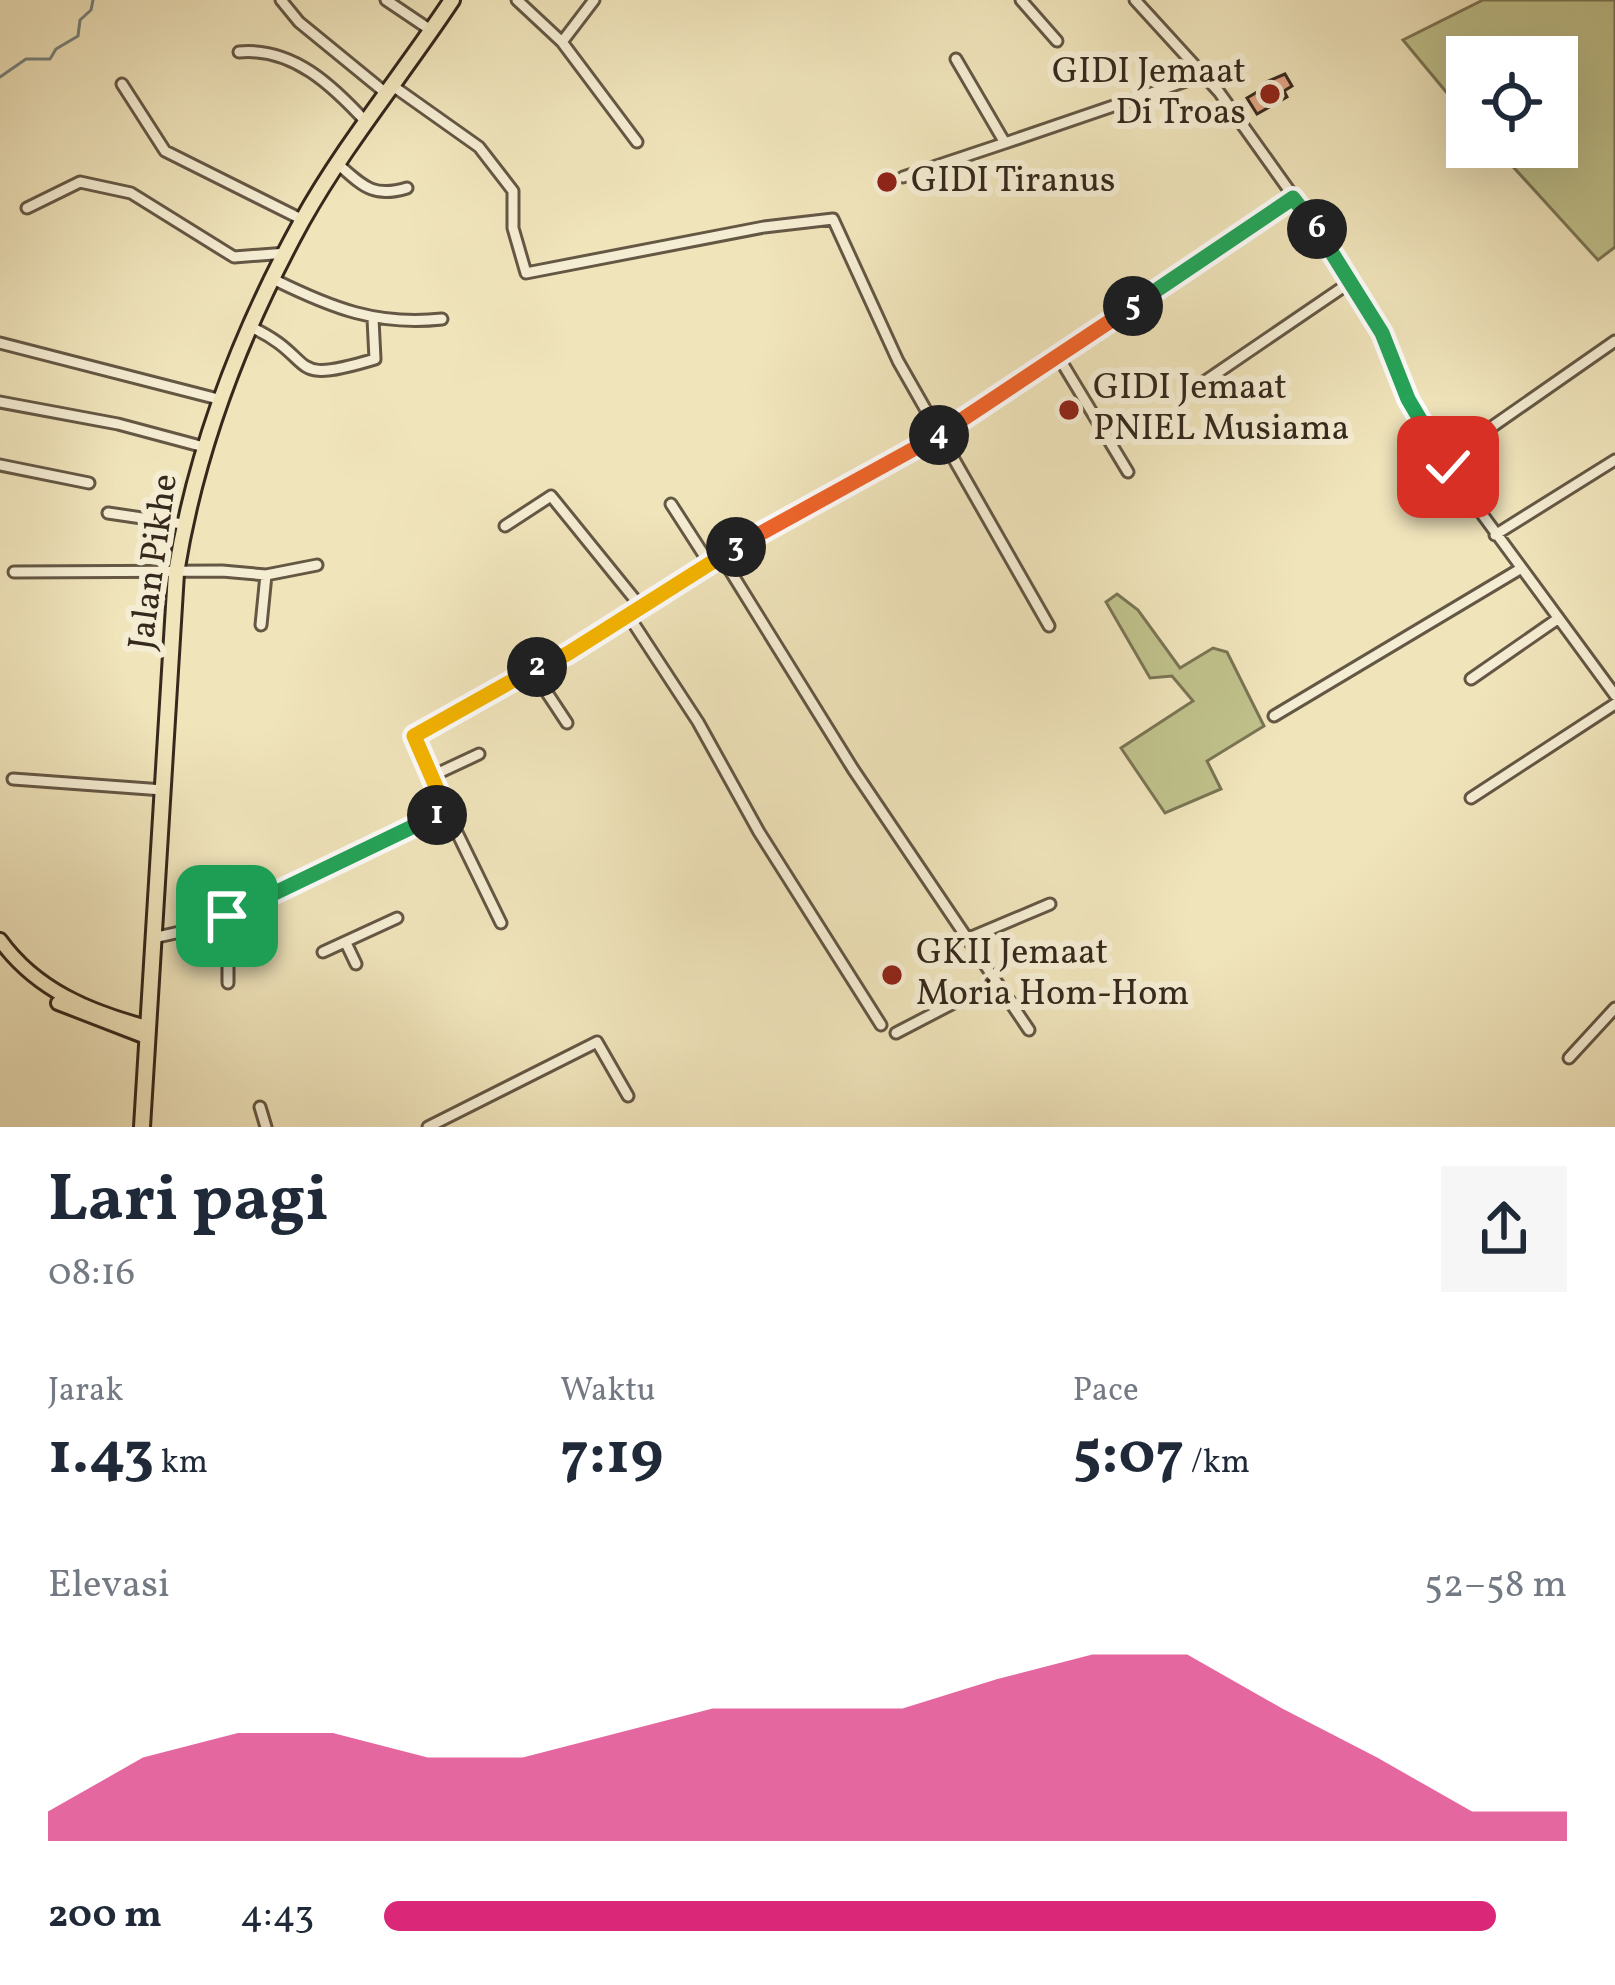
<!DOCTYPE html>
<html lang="id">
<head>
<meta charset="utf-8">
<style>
	:root { --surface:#fff; --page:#f6f6f7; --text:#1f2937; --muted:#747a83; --accent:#db2777 }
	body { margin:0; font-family:Vollkorn,serif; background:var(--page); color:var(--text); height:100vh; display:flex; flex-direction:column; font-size:45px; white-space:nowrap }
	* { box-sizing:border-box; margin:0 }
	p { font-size:39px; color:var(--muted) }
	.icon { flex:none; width:66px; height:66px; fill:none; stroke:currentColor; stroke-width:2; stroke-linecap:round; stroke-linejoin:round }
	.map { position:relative; height:1127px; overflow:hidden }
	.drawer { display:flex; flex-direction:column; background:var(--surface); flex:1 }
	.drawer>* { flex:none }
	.fabs { position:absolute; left:1446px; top:36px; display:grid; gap:24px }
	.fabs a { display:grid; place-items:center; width:132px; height:132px; border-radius:0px; background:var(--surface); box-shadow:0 12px 48px #0002; font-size:60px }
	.pin { position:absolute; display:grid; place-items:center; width:102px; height:102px; color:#fff; margin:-51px; border-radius:24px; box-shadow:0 6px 18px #0006 }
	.km { position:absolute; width:60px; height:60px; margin:-30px; border-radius:50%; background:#222; color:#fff; font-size:33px; line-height:60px; text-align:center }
	.round { display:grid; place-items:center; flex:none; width:126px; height:126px; border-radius:0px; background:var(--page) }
	.overview { display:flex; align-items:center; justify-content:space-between; height:204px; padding:0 48px }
	h1 { font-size:66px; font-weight:700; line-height:90px }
	.metrics { display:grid; grid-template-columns:repeat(3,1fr); gap:18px; height:204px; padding:12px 48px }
	.metrics div { display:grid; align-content:center }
	.metrics b { font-size:60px; font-weight:700 }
	.metrics small { font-size:33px; font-weight:400 }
	.metrics p { font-size:33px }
	.chart { height:336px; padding:24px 48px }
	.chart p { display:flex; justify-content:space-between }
	.chart svg { width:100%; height:216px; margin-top:12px; fill:var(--accent); opacity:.7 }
	ul { padding:0 48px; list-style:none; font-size:39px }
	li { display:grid; grid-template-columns:192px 144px 1fr; align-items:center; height:90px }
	li i { height:30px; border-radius:15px; background:var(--accent) }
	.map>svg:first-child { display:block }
</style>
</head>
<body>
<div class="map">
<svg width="1615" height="1127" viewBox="0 0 1615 1127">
	<rect width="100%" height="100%" fill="#f0e4bb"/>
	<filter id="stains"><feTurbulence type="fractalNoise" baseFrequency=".00167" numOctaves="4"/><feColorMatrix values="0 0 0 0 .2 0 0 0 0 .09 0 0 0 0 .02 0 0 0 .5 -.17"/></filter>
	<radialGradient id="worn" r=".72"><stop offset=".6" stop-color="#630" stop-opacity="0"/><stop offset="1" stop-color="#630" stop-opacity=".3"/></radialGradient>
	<!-- green -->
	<path fill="#c0c28c" stroke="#7a7554" stroke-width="3" d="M1483,0H1615V247L1598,260L1495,147H1557V57H1467V117L1403,40Z
		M1117,594L1138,610L1180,668L1213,648L1227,652L1264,726L1207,761L1221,789L1165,813L1121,748L1193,701L1172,676L1150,678L1106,602Z"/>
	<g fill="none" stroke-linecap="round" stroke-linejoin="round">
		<!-- stream -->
		<path stroke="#75817c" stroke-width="3" d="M0,77L26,59H50L56,49L78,36L80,20L91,10L93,0"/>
	</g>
	<!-- building -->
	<path fill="#e5a586" stroke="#35281c" stroke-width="3" d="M1285,74L1292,86L1284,91L1287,97L1257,114L1247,98L1264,88L1266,82Z"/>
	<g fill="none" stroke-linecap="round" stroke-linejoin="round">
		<!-- minor casing -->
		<g stroke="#645744" stroke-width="15">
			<path id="minor" d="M281,0L299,22L387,94
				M386,0L432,31
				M517,0L562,42L637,142
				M1021,0L1057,41
				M1135,0L1219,92L1316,228L1382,333L1409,399L1443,461L1615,695
				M562,42L594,0
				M239,52C293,47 333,86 367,123
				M956,59L1005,143L1204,75
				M122,84L165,151L303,220
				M393,86L479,147L513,191V228L526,273L764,227L833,219L898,361L1049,626
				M339,165C364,187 374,198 407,188
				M903,177L1005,143
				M27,208L80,182L131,193L234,257L287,253
				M275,280C332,308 377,326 442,319
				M251,327C320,359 283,387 375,359L373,319
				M0,343L218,399
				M1058,356L1128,472
				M1198,386L1352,281
				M0,402L118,424L204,447
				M1443,461L1615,341
				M0,465L89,483
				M671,504L709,563
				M108,513L183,524
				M505,526L551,496L641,607
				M1495,535L1615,460
				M721,556L853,769L1029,1030
				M14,572L222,571L266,575L317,565
				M628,615L698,722L759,832L881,1025
				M261,625L266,575
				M532,670L567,723
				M1471,679L1556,620
				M1274,716L1520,569
				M432,776L479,754
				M13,779L163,790
				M1471,798L1615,704
				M446,810L501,923
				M228,916V983
				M153,938L207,926L446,810L414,736L567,654L721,556L940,435L1293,198
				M967,939L1050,904
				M346,943L356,964
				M323,952L397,918
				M896,1033L996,981
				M1569,1058L1615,1008
				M260,1107L266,1127
				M428,1127L597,1042L628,1096"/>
		</g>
		<!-- major casing -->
		<g stroke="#35281c" stroke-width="18">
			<path id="major" d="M0,940C36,990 90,1012 147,1027
				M58,1003L146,1037"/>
		</g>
		<!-- highway casing -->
		<g stroke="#35281c" stroke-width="20">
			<path id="highway" d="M142,1127L176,573C196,448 241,332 302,221C345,144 403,74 452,0"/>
		</g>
		<!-- minor -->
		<use href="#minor" stroke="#f5edd3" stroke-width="9"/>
		<!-- major -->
		<use href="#major" stroke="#f0e4bb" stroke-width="12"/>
		<!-- highway -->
		<use href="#highway" stroke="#f0e4bb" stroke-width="14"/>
	</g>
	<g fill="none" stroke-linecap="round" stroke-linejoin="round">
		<!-- split-1 casing -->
		<g stroke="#fff" stroke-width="24">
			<path id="split-1" d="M227,916L437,815"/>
		</g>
		<!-- split-2 casing -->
		<g stroke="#fff" stroke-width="24">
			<path id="split-2" d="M437,815L446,810L414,736L537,667"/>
		</g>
		<!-- split-3 casing -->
		<g stroke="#fff" stroke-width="24">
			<path id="split-3" d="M537,667L567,654L736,547"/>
		</g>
		<!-- split-4 casing -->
		<g stroke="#fff" stroke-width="24">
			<path id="split-4" d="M736,547L939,435"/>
		</g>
		<!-- split-5 casing -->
		<g stroke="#fff" stroke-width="24">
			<path id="split-5" d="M939,435L1133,306"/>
		</g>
		<!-- split-6 casing -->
		<g stroke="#fff" stroke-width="24">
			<path id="split-6" d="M1133,306L1293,198L1317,229"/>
		</g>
		<!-- split-7 casing -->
		<g stroke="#fff" stroke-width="24">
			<path id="split-7" d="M1317,229L1382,333L1408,399L1448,467"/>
		</g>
		<!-- split-1 -->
		<use href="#split-1" stroke="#22a559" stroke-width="15"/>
		<!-- split-2 -->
		<use href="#split-2" stroke="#f5b400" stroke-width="15"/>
		<!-- split-3 -->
		<use href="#split-3" stroke="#f5b400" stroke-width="15"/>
		<!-- split-4 -->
		<use href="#split-4" stroke="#f0652b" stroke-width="15"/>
		<!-- split-5 -->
		<use href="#split-5" stroke="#f0652b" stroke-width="15"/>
		<!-- split-6 -->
		<use href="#split-6" stroke="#22a559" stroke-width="15"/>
		<!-- split-7 -->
		<use href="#split-7" stroke="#22a559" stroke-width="15"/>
	</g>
	<!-- markers -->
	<g fill="#8f2418" stroke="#f5edd3" stroke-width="4.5">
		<circle cx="1270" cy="94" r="12"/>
		<circle cx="887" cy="182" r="12"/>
		<circle cx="1069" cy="410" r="12"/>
		<circle cx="892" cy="975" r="12"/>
	</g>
	<g text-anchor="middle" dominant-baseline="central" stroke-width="12" stroke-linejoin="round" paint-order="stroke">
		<!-- poi labels -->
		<g font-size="36" fill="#35281c" stroke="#f5edd3" text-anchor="start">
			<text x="1246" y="73" text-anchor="end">GIDI Jemaat<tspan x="1246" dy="41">Di Troas</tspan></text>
			<text x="911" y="182">GIDI Tiranus</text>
			<text x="1093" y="389">GIDI Jemaat<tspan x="1093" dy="41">PNIEL Musiama</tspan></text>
			<text x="916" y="954">GKII Jemaat<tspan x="916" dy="41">Moria Hom-Hom</tspan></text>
		</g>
		<!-- street labels -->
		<g font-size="36" fill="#35281c" stroke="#f5edd3">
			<text transform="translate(155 562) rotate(-82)">Jalan Pikhe</text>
		</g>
	</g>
	<rect width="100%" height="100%" filter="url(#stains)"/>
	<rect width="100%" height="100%" fill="url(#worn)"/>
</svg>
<div class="fabs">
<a><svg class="icon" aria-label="locate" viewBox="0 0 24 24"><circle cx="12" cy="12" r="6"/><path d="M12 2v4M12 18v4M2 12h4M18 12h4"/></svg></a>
</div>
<div class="pin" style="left:227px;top:916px;background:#1e9e55"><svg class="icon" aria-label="arrive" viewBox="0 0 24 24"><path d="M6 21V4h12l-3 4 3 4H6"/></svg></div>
<div class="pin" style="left:1448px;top:467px;background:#d93025"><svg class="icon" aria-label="check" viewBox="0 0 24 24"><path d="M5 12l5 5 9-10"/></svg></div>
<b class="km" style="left:437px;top:815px">1</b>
<b class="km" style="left:537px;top:667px">2</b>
<b class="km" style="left:736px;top:547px">3</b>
<b class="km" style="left:939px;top:435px">4</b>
<b class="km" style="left:1133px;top:306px">5</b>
<b class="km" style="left:1317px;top:229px">6</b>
</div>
<section class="drawer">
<div class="overview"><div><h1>Lari pagi</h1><p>08:16</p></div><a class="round"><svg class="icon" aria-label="share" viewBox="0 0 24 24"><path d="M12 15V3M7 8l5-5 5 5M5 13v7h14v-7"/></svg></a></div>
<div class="metrics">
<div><p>Jarak</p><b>1.43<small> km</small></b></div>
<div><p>Waktu</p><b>7:19</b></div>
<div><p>Pace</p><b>5:07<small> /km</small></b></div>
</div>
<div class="chart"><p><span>Elevasi</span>52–58 m</p>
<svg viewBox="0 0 160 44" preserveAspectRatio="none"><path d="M0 44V38L10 27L20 22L30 22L40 27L50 27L60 22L70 17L80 17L90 17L100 11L110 6L120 6L130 17L140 27L150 38L160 38V44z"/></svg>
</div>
<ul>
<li><b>200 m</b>4:43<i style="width:94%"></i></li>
</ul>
</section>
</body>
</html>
